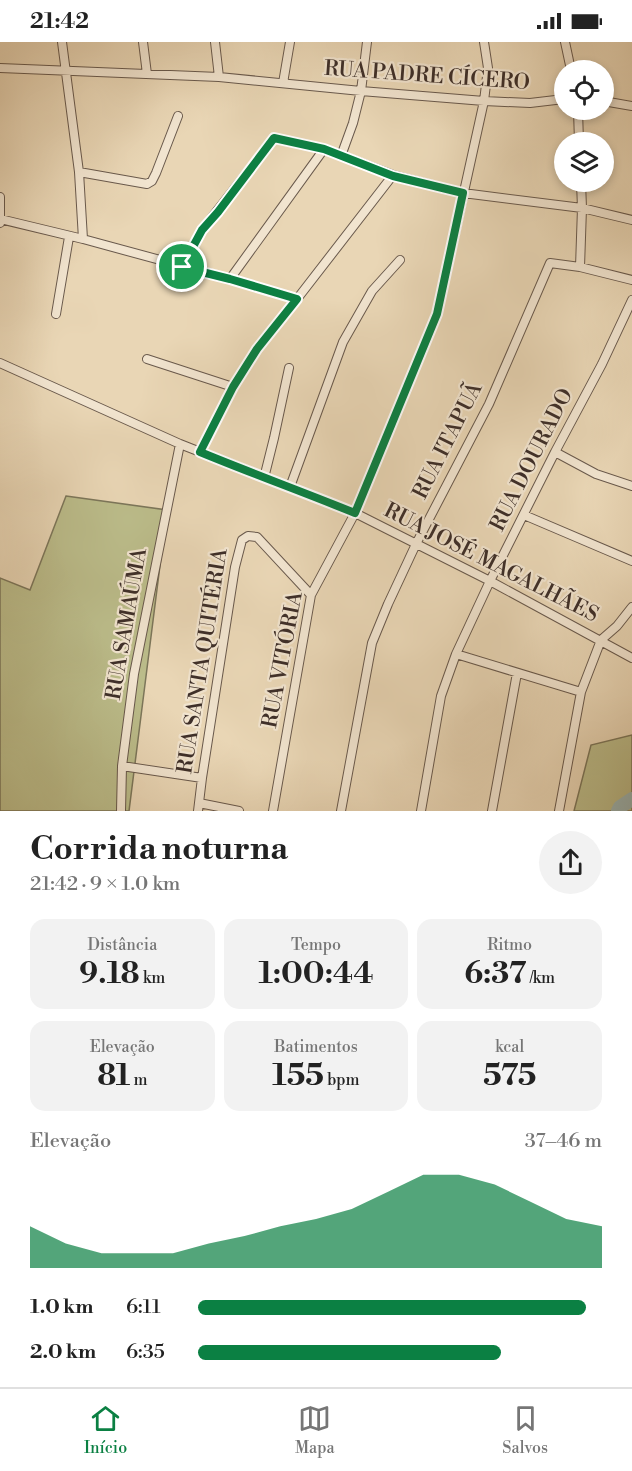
<!DOCTYPE html>
<html lang="pt">
<head>
<meta charset="utf-8">
<style>
	:root { --surface:#fff; --page:#f2f2f2; --text:#222; --muted:#767676; --line:#e0e0e0; --accent:#0b8043 }
	body { margin:0; font-family:"Libre Bodoni",serif; background:var(--page); color:var(--text); height:100vh; display:flex; flex-direction:column; font-size:22px; white-space:nowrap }
	* { box-sizing:border-box; margin:0 }
	p { font-size:20px; color:var(--muted) }
	.icon { flex:none; width:33px; height:33px; fill:none; stroke:currentColor; stroke-width:2; stroke-linecap:round; stroke-linejoin:round }
	.map { position:relative; height:769px; overflow:hidden }
	.panel { display:flex; flex-direction:column; background:var(--surface); flex:1 }
	.panel>* { flex:none }
	.fabs { position:absolute; left:554px; top:18px; display:grid; gap:12px }
	.fabs a { display:grid; place-items:center; width:60px; height:60px; border-radius:50%; background:var(--surface); box-shadow:0 3px 9px #0003; font-size:30px }
	.pin { position:absolute; display:grid; place-items:center; width:51px; height:51px; color:#fff; margin:-26px; border:3px solid #fff; border-radius:50%; box-shadow:0 2px 6px #0007 }
	.round { display:grid; place-items:center; flex:none; width:63px; height:63px; border-radius:32px; background:var(--page) }
	.overview { display:flex; align-items:center; justify-content:space-between; height:102px; padding:0 30px }
	h1 { font-size:33px; font-weight:700; line-height:45px }
	.figures { display:grid; grid-template-columns:repeat(3,1fr); gap:9px; height:102px; padding:6px 30px }
	.figures div { display:grid; align-content:center; border-radius:15px; background:var(--page); text-align:center }
	.figures b { font-size:30px; font-weight:700 }
	.figures small { font-size:16px; font-weight:400 }
	.figures p { font-size:16px }
	.chart { height:168px; padding:12px 30px }
	.chart p { display:flex; justify-content:space-between }
	.chart svg { width:100%; height:108px; margin-top:6px; fill:var(--accent); opacity:.7 }
	ul { padding:0 30px; list-style:none; font-size:20px }
	li { display:grid; grid-template-columns:96px 72px 1fr; align-items:center; height:45px }
	li i { height:15px; border-radius:8px; background:var(--accent) }
	.status { display:flex; justify-content:space-between; align-items:center; height:42px; padding:0 30px; background:var(--surface); direction:ltr }
	.status svg { height:16px; fill:currentColor }
	.dock { display:flex; justify-content:space-around; align-items:center; height:84px; border-top:2px solid var(--line); background:var(--surface); font-size:16px; color:var(--muted) }
	.dock a { display:grid; justify-items:center; gap:3px }
	.dock .selected { color:var(--accent) }
	.map>svg:first-child { display:block }
</style>
</head>
<body>
<div class="status"><b>21:42</b><svg viewBox="0 0 49 12"><path d="M0 12V9h3v3zM5 12V6h3v6zM10 12V3h3v9zM15 12V0h3v12zM26 1h20v11H26zM47 4h2v5h-2z"/></svg></div>
<div class="map">
<svg width="632" height="769" viewBox="0 0 632 769">
	<rect width="100%" height="100%" fill="#e9d6b5"/>
	<filter id="stains"><feTurbulence type="fractalNoise" baseFrequency=".00333" numOctaves="4"/><feColorMatrix values="0 0 0 0 .2 0 0 0 0 .09 0 0 0 0 .02 0 0 0 .5 -.17"/></filter>
	<radialGradient id="worn" r=".72"><stop offset=".6" stop-color="#630" stop-opacity="0"/><stop offset="1" stop-color="#630" stop-opacity=".3"/></radialGradient>
	<!-- green -->
	<path fill="#bbbc8a" stroke="#7c765a" stroke-width="1.5" d="M66,454L167,468L129,769H0V536L30,548Z
		M632,693V769H574L591,703Z"/>
	<g fill="none" stroke-linecap="round" stroke-linejoin="round">
		<!-- river -->
		<path stroke="#9bb7b7" stroke-width="14" d="M618,769L620,765L632,757"/>
		<!-- street casing -->
		<g stroke="#69594c" stroke-width="10">
			<path id="street" d="M62,0L79,130L83,197
				M143,0L147,32
				M215,0L219,35
				M565,0L571,28
				M0,26L219,35L361,49L484,59L530,61L564,57
				M283,41L290,0
				M603,59L632,64
				M578,68L579,100
				M341,114L353,81L361,49L367,0
				M79,130L147,142L152,139L156,131L178,74
				M0,155V181
				M0,177L83,197L230,237L297,257
				M182,225L202,188L274,96L324,107L393,133L463,151L582,166L632,178
				M580,225L582,166L581,140
				M230,237L324,107
				M56,272L69,195
				M147,317L233,345
				M0,321L180,402L355,471L490,539L632,616
				M200,409L233,345L257,307L297,257L393,133
				M555,410L596,432L632,444
				M264,436L274,396L289,326
				M290,445L343,300L372,249L400,218
				M524,473L632,519
				M456,612L581,650
				M122,724L202,736
				M199,761L239,769
				M121,769L122,724L134,632L180,402
				M198,769L202,736L235,525L242,498L248,494L257,495L311,553
				M273,769L311,553L355,471L437,272L484,59L488,26L484,0
				M341,769L372,601L388,562L416,502L489,362L550,221L580,225L632,238
				M421,769L441,654L456,612L490,539L555,410L602,322L632,258
				M492,769L517,631
				M559,769L581,650L601,598L617,584L632,565"/>
		</g>
		<!-- street -->
		<use href="#street" stroke="#f1e4cf" stroke-width="8"/>
	</g>
	<g fill="none" stroke-linecap="round" stroke-linejoin="round">
		<!-- route casing -->
		<g stroke="#fff" stroke-width="12">
			<path id="route" d="M274,96L324,107L393,134L463,151L437,272L355,471C303,450 251,431 200,410L233,345L257,307L297,257L230,237L182,225L202,188L218,170Z"/>
		</g>
		<!-- route -->
		<use href="#route" stroke="#0b8043" stroke-width="8"/>
	</g>
	<g text-anchor="middle" dominant-baseline="central" stroke-width="4.5" stroke-linejoin="round" paint-order="stroke">
		<!-- street labels -->
		<g font-size="21" fill="#3e2f29" stroke="#f1e4cf">
			<text transform="translate(427 34) rotate(4)">RUA PADRE CÍCERO</text>
			<text transform="translate(448 399) rotate(-63)">RUA ITAPUÃ</text>
			<text transform="translate(532 418) rotate(-63)">RUA DOURADO</text>
			<text transform="translate(491 521) rotate(27)">RUA JOSÉ MAGALHÃES</text>
			<text transform="translate(127 582) rotate(-80)">RUA SAMAÚMA</text>
			<text transform="translate(283 618) rotate(-79)">RUA VITÓRIA</text>
			<text transform="translate(203 619) rotate(-81)">RUA SANTA QUITÉRIA</text>
		</g>
	</g>
	<rect width="100%" height="100%" filter="url(#stains)"/>
	<rect width="100%" height="100%" fill="url(#worn)"/>
</svg>
<div class="fabs">
<a><svg class="icon" aria-label="locate" viewBox="0 0 24 24"><circle cx="12" cy="12" r="6"/><path d="M12 2v4M12 18v4M2 12h4M18 12h4"/></svg></a>
<a><svg class="icon" aria-label="layers" viewBox="0 0 24 24"><path d="M12 4l9 5-9 5-9-5zM3 14l9 5 9-5"/></svg></a>
</div>
<div class="pin" style="left:182px;top:225px;background:#1e9e55"><svg class="icon" aria-label="arrive" viewBox="0 0 24 24"><path d="M6 21V4h12l-3 4 3 4H6"/></svg></div>
</div>
<section class="panel">
<div class="overview"><div><h1>Corrida noturna</h1><p>21:42 · 9 × 1.0 km</p></div><a class="round"><svg class="icon" aria-label="share" viewBox="0 0 24 24"><path d="M12 15V3M7 8l5-5 5 5M5 13v7h14v-7"/></svg></a></div>
<div class="figures">
<div><p>Distância</p><b>9.18<small> km</small></b></div>
<div><p>Tempo</p><b>1:00:44</b></div>
<div><p>Ritmo</p><b>6:37<small> /km</small></b></div>
</div>
<div class="figures">
<div><p>Elevação</p><b>81<small> m</small></b></div>
<div><p>Batimentos</p><b>155<small> bpm</small></b></div>
<div><p>kcal</p><b>575</b></div>
</div>
<div class="chart"><p><span>Elevação</span>37–46 m</p>
<svg viewBox="0 0 160 44" preserveAspectRatio="none"><path d="M0 44V27L10 34L20 38L30 38L40 38L50 34L60 31L70 27L80 24L90 20L100 13L110 6L120 6L130 10L140 17L150 24L160 27V44z"/></svg>
</div>
<ul>
<li><b>1.0 km</b>6:11<i style="width:96%"></i></li>
<li><b>2.0 km</b>6:35<i style="width:75%"></i></li>
</ul>
</section>
<nav class="dock">
<a class="selected"><svg class="icon" aria-label="home" viewBox="0 0 24 24"><path d="M3 11l9-7 9 7M6 9v11h12V9"/></svg>Início</a>
<a><svg class="icon" aria-label="map" viewBox="0 0 24 24"><path d="M3 6l6-2 6 2 6-2v14l-6 2-6-2-6 2zM9 4v14M15 6v14"/></svg>Mapa</a>
<a><svg class="icon" aria-label="saved" viewBox="0 0 24 24"><path d="M7 4h10v16l-5-4-5 4z"/></svg>Salvos</a>
</nav>
</body>
</html>
